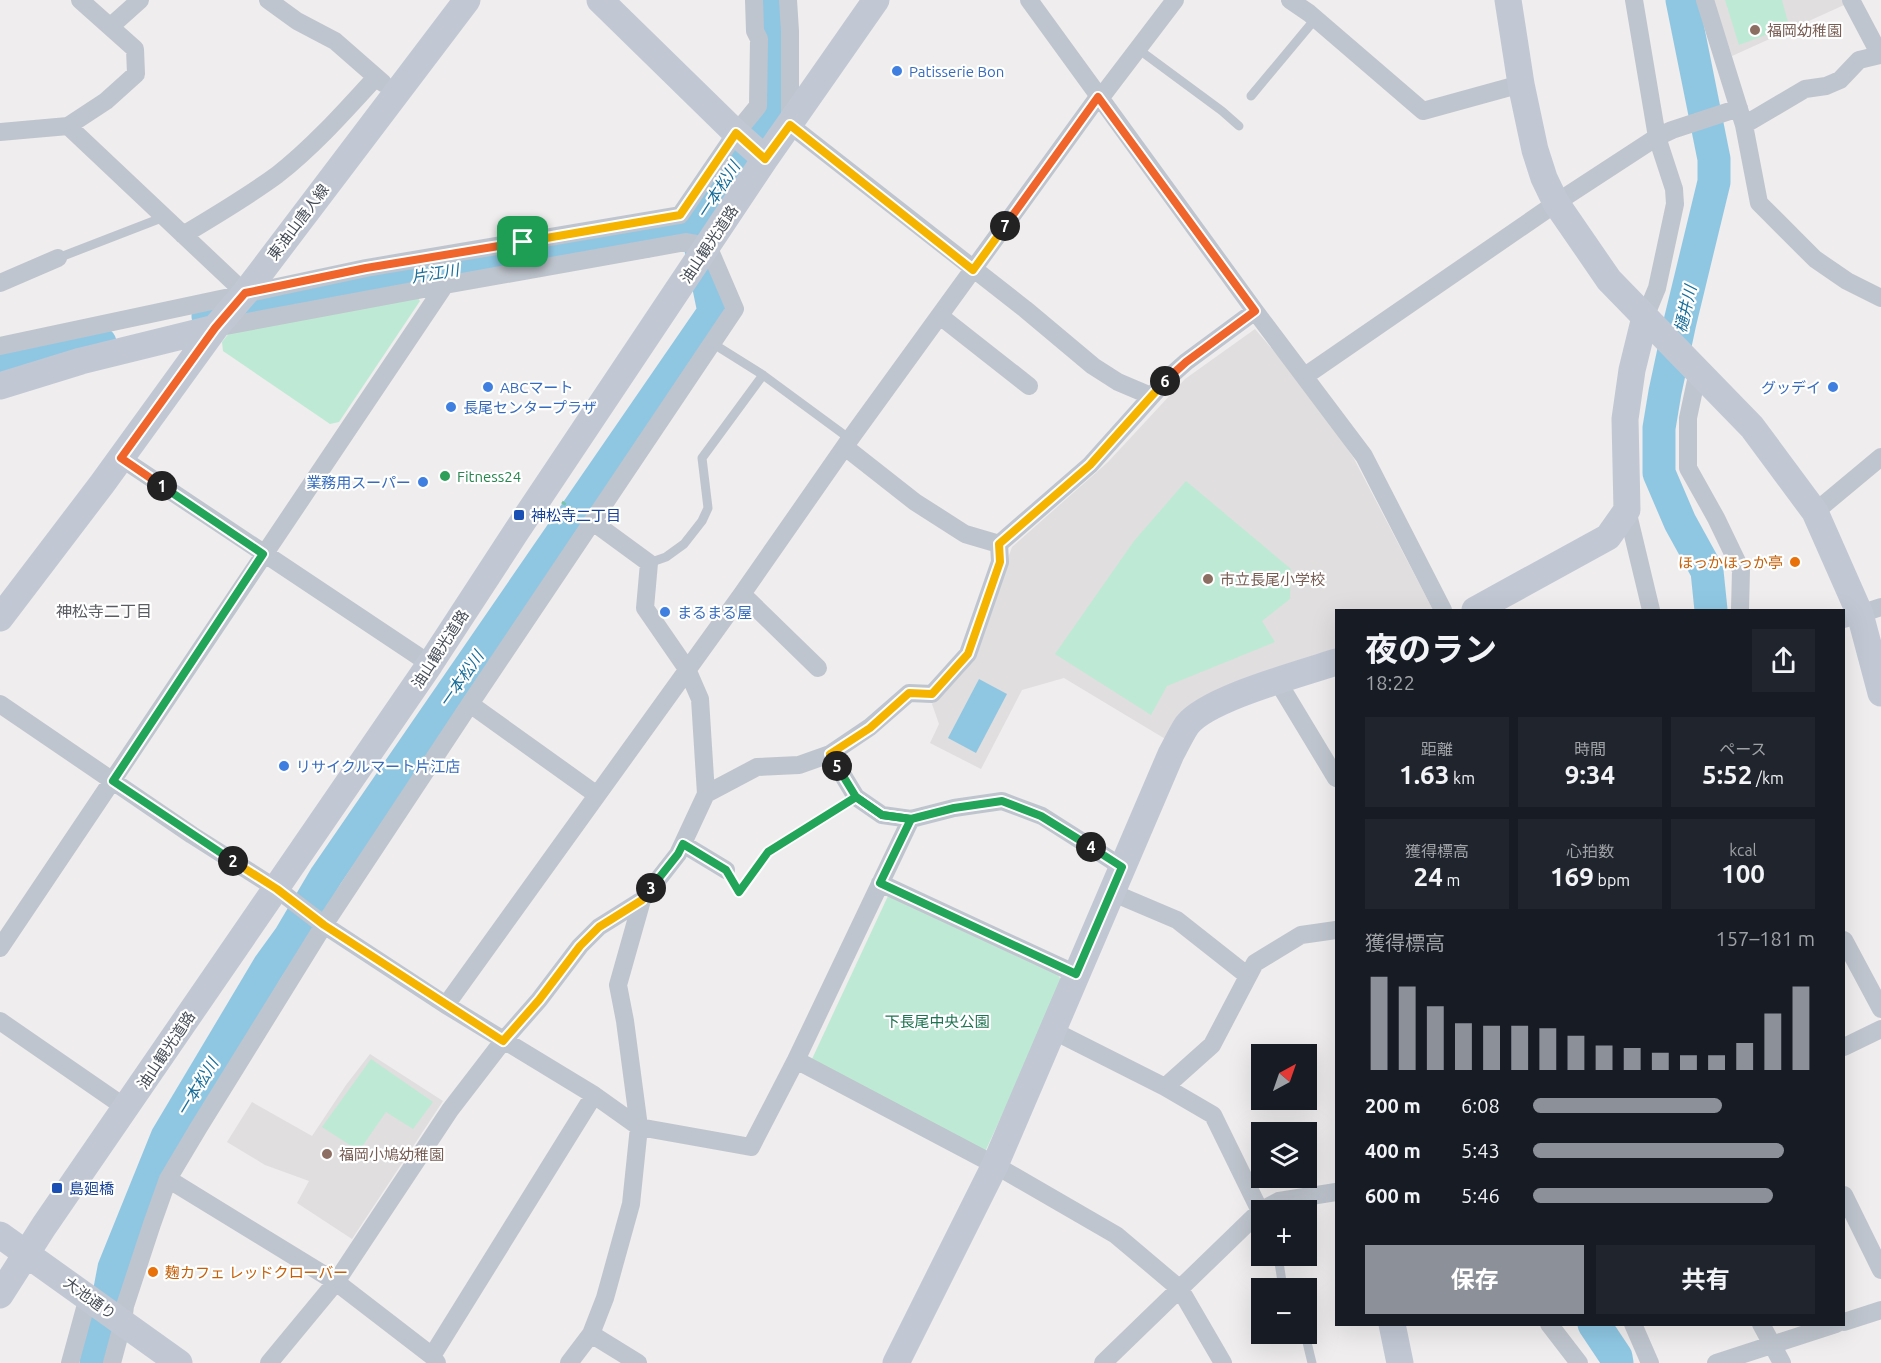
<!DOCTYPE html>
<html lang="ja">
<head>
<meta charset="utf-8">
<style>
	:root { --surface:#171b24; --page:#20242c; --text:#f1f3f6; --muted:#9ea1a6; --accent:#8c9099 }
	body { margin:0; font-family:Ubuntu,"Noto Sans JP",sans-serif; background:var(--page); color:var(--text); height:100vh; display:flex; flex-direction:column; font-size:22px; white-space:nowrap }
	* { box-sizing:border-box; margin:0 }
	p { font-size:20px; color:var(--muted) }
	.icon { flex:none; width:33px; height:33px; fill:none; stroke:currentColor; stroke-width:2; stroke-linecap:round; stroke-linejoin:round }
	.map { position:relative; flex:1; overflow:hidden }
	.drawer { position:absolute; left:1335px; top:609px; width:510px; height:717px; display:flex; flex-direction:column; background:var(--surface); border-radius:0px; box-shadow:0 6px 24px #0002 }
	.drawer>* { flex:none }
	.needle { width:39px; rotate:40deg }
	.tools { position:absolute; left:1251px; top:1044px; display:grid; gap:12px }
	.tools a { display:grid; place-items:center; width:66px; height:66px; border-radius:0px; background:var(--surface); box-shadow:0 6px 24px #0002; font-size:30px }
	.pin { position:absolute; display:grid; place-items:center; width:51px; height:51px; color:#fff; margin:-26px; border-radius:12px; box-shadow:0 3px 9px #0006 }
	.km { position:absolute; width:30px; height:30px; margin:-15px; border-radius:50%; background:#222; color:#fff; font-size:16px; line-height:30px; text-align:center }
	.round { display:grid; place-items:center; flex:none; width:63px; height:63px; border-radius:0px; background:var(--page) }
	.head { display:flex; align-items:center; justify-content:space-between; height:102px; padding:0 30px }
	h1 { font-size:33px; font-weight:700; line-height:45px }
	.figures { display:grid; grid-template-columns:repeat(3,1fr); gap:9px; height:102px; padding:6px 30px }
	.figures div { display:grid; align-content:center; border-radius:0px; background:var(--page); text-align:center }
	.figures b { font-size:26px; font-weight:700 }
	.figures small { font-size:16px; font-weight:400 }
	.figures p { font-size:16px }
	.chart { height:168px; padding:12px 30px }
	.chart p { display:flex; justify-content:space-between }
	.chart svg { width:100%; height:108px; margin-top:6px; stroke:var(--accent); stroke-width:6 }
	.cta { display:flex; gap:12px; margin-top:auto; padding:12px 30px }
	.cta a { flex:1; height:69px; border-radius:0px; background:var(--accent); color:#fff; font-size:24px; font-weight:700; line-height:69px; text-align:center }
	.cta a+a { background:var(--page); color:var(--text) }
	ul { padding:0 30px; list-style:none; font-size:20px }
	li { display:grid; grid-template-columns:96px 72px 1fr; align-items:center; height:45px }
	li i { height:15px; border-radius:8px; background:var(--accent) }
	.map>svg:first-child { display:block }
</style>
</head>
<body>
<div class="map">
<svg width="1881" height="1363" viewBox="0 0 1881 1363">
	<rect width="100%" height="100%" fill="#efeded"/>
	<!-- education -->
	<path fill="#e0dede" d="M1713,0H1842L1844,5L1732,56Z
		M1255,329L1308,391L1353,457L1433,610H1336V650L1167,740L1064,678L1022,690L981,769L930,743L939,724L932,704L972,658L1012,547L1108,462L1185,379Z
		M370,1054L443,1101L352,1239L297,1203L309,1181L265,1165L227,1142L252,1102L312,1136L346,1085Z"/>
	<!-- green -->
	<path fill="#beead5" d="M1725,0H1782L1789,26L1739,45Z
		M415,294L420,301L339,422L330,424L223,351L222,342L233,328Z
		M1186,481L1291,569L1290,599L1262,621L1275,642L1167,686L1151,715L1055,654L1134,541Z
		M888,896L1058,975L1063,983L985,1152L812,1059Z
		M371,1059L433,1102L413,1129L386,1112L359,1151L322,1127Z"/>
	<!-- water -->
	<path fill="#8fc7e3" d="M979,679L1007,694L976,753L948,738Z"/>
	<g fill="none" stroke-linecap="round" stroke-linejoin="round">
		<!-- river -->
		<path stroke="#8fc7e3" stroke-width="33" d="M1682,0L1714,159V182L1680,322L1665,392L1659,428V473L1680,522L1707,571L1711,610
			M208,316L318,291L647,241L696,225
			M0,369L100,343
			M1594,1324L1616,1357L1617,1363
			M96,1363L114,1268L167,1137L269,966L290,937L326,876L714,312L696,225L759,129L772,105L775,70L768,0"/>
		<!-- path -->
		<path stroke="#79c5a9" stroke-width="3" stroke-dasharray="4.5 3" stroke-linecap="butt" d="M562,502L577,513"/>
		<!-- lane -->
		<path stroke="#bfc5ce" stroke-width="9" d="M1138,49L1222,111L1239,126
			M1251,96L1316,18
			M58,258L164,217
			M712,343L763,375L850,439
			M649,563L666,557L684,544L702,521L708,508L702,458L763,375
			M726,870L739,892L768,852L856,797
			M1278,1256L1283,1288
			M1305,1334L1312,1363"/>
		<!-- street -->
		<path stroke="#bfc5ce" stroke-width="18" d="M268,0L297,21L335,41L383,83
			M788,0L790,31V125L1025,309L1093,366L1118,382L1151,396
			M1029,0L1255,311L1364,456L1443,610
			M1290,0L1309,13L1423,111L1521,84
			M1705,0L1744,125L1759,203L1815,259L1847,281L1881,298
			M111,26L140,0
			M1744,125L1805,89L1826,86L1840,80L1859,60L1880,55L1851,0
			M68,126L106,101L136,74L135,49L80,0
			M0,132L68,126L245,293
			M183,235C215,216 247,197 277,175C313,147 345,111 376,77
			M0,283L58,258
			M940,316L1029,386
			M1645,317L1657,288L1675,204L1674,189L1657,137L1672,130L1739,108
			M215,328L445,285
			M0,346L366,268L680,215L736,133L758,106L759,39L755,31L754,0
			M1698,371L1688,418V468L1716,518L1741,570L1740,610
			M1305,376L1565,197L1657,137L1634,0
			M845,447L915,502L965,534L999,544
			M121,458L430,664
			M1627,510L1651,610
			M1815,512L1881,457
			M742,594L818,668
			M1844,619L1881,607
			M1278,682L1336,778
			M0,704L192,835L277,889L324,925L446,1005L594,1095L639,1127L751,1147L796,1060L911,819L954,808L1002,801L1042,816L1122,867
			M470,704L597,795
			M830,754L870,727L909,693L932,694L968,654L1000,562L999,544L1090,465L1167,379L1186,362L1255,311
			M706,794L757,767L799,765L830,754L856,797L882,815L911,819
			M683,844L726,870
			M880,883L1076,974
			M1111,892L1177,920L1248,976
			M1844,940L1881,1009
			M0,948L445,285L686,242L708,246L735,309L470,704L324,925L199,1127L168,1179L152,1224L125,1306L123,1322L112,1363
			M446,1005L742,594L850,439L1098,97L1105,92L1175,0
			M0,1021L126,1108
			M1052,1030L1165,1087L1213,1115L1260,1211
			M1844,1047L1881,1029
			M796,1060L995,1165L1116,1235L1180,1289L1223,1363
			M1165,1087L1212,1045L1255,963L1301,935L1336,930
			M168,1179L336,1282L432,1356L437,1363
			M1844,1195L1881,1270
			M1844,1322L1881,1310
			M1549,1324L1579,1363
			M1633,1324L1650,1363
			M1761,1324L1782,1363
			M591,1334L638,1363
			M432,1356L594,1095
			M70,1363L88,1297
			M269,1363L336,1282L450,1110L503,1041L539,1000L580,946L599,927L642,900
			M569,1363L591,1334L605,1298L631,1204L639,1127L625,1021L618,985L642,900L678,854L706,794L700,699L687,669L645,608L649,563L593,522
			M1103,1363L1260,1211L1279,1201L1336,1192
			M1716,1363L1836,1324"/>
		<!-- secondary -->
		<path stroke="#c1c8d4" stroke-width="27" d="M600,0L736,133L761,155
			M1508,0L1521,84L1535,150L1544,178L1556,203L1609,280L1752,427L1815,512L1860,614L1881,693
			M0,386L81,361L215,328
			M1475,610L1608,537L1627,510L1625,419L1632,370L1645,317
			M0,618L102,484L215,328L245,293L467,0
			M0,1235L179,1363
			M0,1295L44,1226L430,664L516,532L765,159L876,0
			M1392,1324L1400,1363
			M896,1363L995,1165L1171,754C1176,745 1181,734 1187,725C1208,698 1301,674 1336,662"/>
	</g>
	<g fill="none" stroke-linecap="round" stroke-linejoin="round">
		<!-- split-1 casing -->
		<g stroke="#fff" stroke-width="12">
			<path id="split-1" d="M162,486L121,458L215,328L245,293L366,268L523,242"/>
		</g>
		<!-- split-2 casing -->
		<g stroke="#fff" stroke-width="12">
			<path id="split-2" d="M162,486L263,554L113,781L233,861"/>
		</g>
		<!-- split-3 casing -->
		<g stroke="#fff" stroke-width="12">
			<path id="split-3" d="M233,861L277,889L324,925L503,1041L539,1000L580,946L599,927L642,900L651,888"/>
		</g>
		<!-- split-4 casing -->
		<g stroke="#fff" stroke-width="12">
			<path id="split-4" d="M651,888L678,854L683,844L726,870L739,892L768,852L856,797L882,815L911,819L954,808L1002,801L1041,816L1091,847"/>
		</g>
		<!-- split-5 casing -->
		<g stroke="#fff" stroke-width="12">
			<path id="split-5" d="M837,766L856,797L882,815L911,819L880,883L1076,974L1122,867L1091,847"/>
		</g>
		<!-- split-6 casing -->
		<g stroke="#fff" stroke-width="12">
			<path id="split-6" d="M837,766L830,754L870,728L909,693L932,694L968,654L1000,562L999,544L1090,465L1165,381"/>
		</g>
		<!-- split-7 casing -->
		<g stroke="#fff" stroke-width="12">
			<path id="split-7" d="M1005,226L1098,97L1255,311L1186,362L1165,381"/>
		</g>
		<!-- split-8 casing -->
		<g stroke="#fff" stroke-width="12">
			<path id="split-8" d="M523,242L680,215L736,133L765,159L790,125L973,270L1005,226"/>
		</g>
		<!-- split-1 -->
		<use href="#split-1" stroke="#f0652b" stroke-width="8"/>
		<!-- split-2 -->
		<use href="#split-2" stroke="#22a559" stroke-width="8"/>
		<!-- split-3 -->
		<use href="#split-3" stroke="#f5b400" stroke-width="8"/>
		<!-- split-4 -->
		<use href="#split-4" stroke="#22a559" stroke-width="8"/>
		<!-- split-5 -->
		<use href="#split-5" stroke="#22a559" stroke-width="8"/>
		<!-- split-6 -->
		<use href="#split-6" stroke="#f5b400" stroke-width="8"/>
		<!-- split-7 -->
		<use href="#split-7" stroke="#f0652b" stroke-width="8"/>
		<!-- split-8 -->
		<use href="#split-8" stroke="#f5b400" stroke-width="8"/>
	</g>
	<!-- markers -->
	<g fill="#8d6e63" stroke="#fff" stroke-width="2">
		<circle cx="1755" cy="30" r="6"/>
		<circle cx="1208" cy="579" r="6"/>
		<circle cx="327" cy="1154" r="6"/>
	</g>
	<g fill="#3f7fe0" stroke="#fff" stroke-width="2">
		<circle cx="897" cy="71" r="6"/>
		<circle cx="488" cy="387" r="6"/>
		<circle cx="1833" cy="387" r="6"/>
		<circle cx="451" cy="407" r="6"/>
		<circle cx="423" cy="482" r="6"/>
		<circle cx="665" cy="612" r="6"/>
		<circle cx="284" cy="766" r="6"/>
	</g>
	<circle fill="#2e9e5b" stroke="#fff" stroke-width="2" cx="445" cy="476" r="6"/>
	<g fill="#1a4fb4" stroke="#fff" stroke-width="2">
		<rect x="513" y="509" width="12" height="12" rx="3"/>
		<rect x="51" y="1182" width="12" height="12" rx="3"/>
	</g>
	<g fill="#e8710a" stroke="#fff" stroke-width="2">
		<circle cx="1795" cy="562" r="6"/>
		<circle cx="153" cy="1272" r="6"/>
	</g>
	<g text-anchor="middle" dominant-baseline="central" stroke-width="4.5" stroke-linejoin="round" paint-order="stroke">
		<!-- education labels -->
		<g font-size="15" fill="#785e54" stroke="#fff" text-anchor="start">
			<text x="1767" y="30">福岡幼稚園</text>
			<text x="1220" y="579">市立長尾小学校</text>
			<text x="339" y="1154">福岡小鳩幼稚園</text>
		</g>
		<!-- shop labels -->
		<g font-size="15" fill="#366cbe" stroke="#fff" text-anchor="start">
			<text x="909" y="71">Patisserie Bon</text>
			<text x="500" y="387">ABCマート</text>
			<text x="1821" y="387" text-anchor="end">グッデイ</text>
			<text x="463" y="407">長尾センタープラザ</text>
			<text x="411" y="482" text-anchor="end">業務用スーパー</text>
			<text x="677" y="612">まるまる屋</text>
			<text x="296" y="766">リサイクルマート片江店</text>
		</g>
		<!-- street labels -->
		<g font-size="15" fill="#474e58" stroke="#fff">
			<text transform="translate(298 222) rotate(-53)">東油山唐人線</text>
			<text transform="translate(709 244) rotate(-56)">油山観光道路</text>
			<text transform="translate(440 649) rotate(-57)">油山観光道路</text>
			<text transform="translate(166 1050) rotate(-56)">油山観光道路</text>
			<text transform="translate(90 1298) rotate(36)">大池通り</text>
		</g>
		<!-- leisure labels -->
		<g font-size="15" fill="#27864d" stroke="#fff" text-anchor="start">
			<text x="457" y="476">Fitness24</text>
		</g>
		<!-- transit labels -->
		<g font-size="15" fill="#164399" stroke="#fff" text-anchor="start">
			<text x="531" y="515">神松寺二丁目</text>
			<text x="69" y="1188">島廻橋</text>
		</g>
		<!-- food labels -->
		<g font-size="15" fill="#c56008" stroke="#fff" text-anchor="end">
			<text x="1783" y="562">ほっかほっか亭</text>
			<text x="165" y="1272" text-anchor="start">麹カフェ レッドクローバー</text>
		</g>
		<!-- park labels -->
		<g font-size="15" fill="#1e7353" stroke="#fff">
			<text x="937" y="1021">下長尾中央公園</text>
		</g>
		<!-- water labels -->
		<g font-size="16" font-style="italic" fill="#186e9a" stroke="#fff">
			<text transform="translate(718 190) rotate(-57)">一本松川</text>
			<text transform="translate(435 273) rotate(-9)">片江川</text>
			<text transform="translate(1685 309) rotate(-77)">樋井川</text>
			<text transform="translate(461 679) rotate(-55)">一本松川</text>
			<text transform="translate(197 1087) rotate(-59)">一本松川</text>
		</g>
		<!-- neighbourhood labels -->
		<g font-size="16" fill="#5a5c61" stroke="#fff">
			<text x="104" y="611">神松寺二丁目</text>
		</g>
	</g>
</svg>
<div class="tools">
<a><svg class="needle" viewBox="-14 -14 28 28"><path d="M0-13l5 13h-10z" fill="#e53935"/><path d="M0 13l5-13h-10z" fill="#9ea1a6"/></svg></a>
<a><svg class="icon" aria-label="layers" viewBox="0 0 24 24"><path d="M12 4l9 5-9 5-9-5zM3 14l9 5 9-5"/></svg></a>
<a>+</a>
<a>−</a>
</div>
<div class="pin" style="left:523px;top:242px;background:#1e9e55"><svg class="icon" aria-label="arrive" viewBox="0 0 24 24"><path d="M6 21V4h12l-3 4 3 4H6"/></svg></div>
<b class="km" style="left:162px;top:486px">1</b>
<b class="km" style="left:233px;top:861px">2</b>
<b class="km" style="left:651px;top:888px">3</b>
<b class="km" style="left:1091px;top:847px">4</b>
<b class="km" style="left:837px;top:766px">5</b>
<b class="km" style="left:1165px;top:381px">6</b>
<b class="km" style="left:1005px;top:226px">7</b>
<section class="drawer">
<div class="head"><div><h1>夜のラン</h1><p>18:22</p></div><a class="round"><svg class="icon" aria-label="share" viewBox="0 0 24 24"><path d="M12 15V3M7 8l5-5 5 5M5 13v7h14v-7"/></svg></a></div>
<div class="figures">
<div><p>距離</p><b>1.63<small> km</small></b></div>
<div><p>時間</p><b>9:34</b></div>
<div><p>ペース</p><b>5:52<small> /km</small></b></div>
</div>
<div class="figures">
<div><p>獲得標高</p><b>24<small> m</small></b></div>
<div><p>心拍数</p><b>169<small> bpm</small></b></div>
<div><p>kcal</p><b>100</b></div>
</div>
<div class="chart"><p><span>獲得標高</span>157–181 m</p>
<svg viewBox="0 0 160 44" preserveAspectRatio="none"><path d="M5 44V6M15 44V10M25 44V18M35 44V25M45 44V26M55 44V26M65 44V27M75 44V30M85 44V34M95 44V35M105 44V37M115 44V38M125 44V38M135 44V33M145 44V21M155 44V10"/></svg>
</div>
<ul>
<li><b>200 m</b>6:08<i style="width:67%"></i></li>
<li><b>400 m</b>5:43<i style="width:89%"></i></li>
<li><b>600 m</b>5:46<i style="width:85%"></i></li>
</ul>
<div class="cta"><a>保存</a><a>共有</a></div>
</section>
</div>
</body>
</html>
